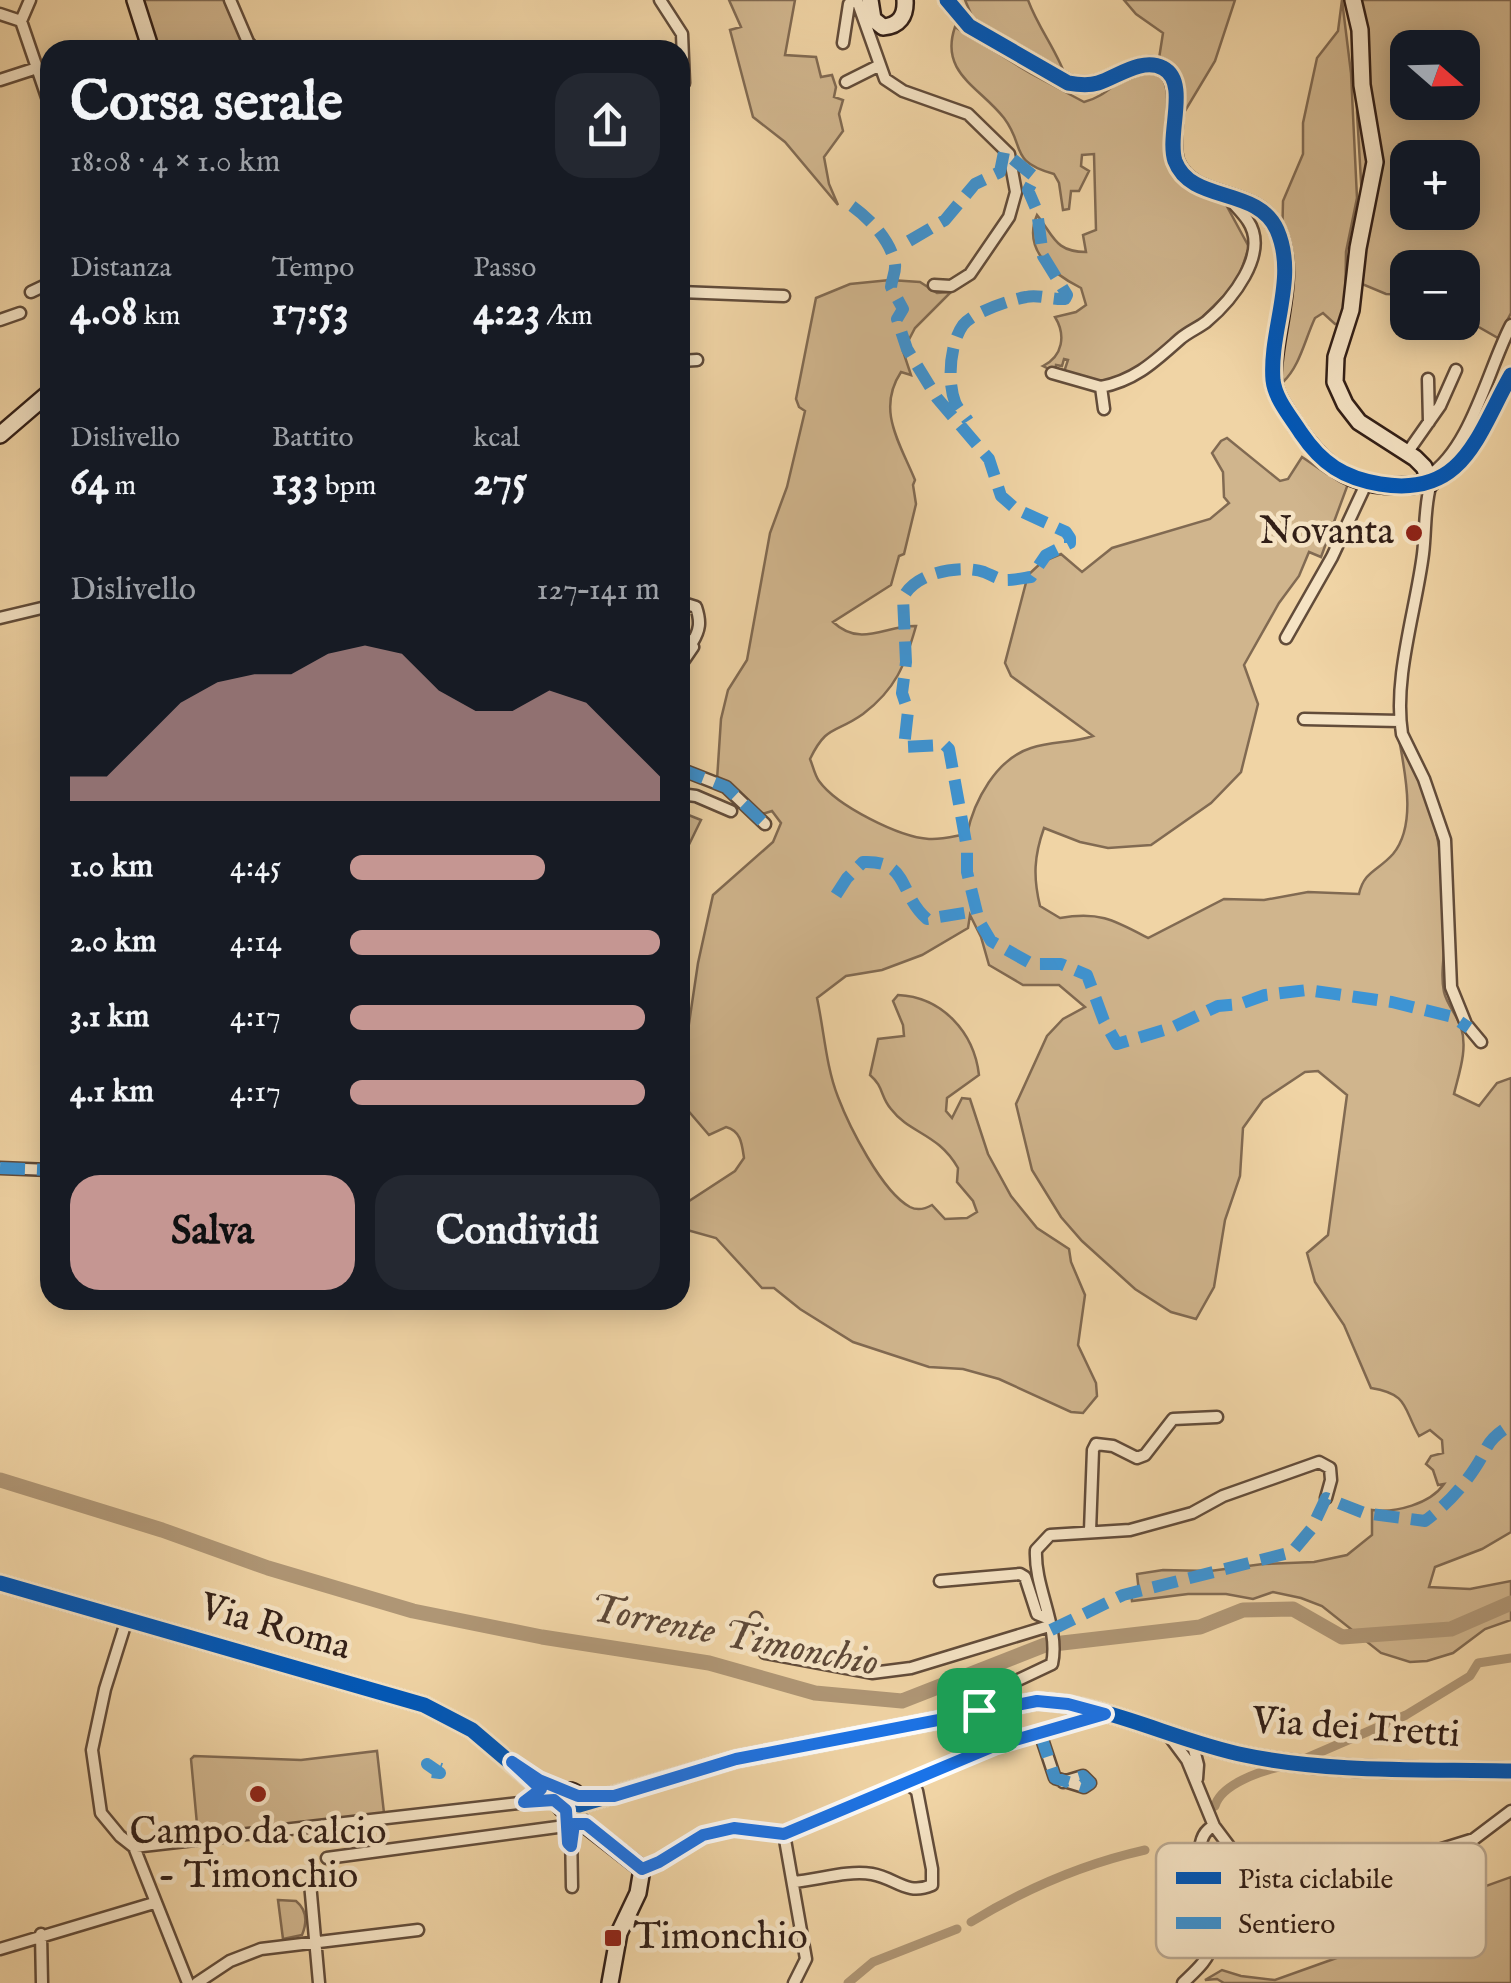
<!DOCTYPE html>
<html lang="it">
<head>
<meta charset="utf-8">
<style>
	:root { --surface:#171b24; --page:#242831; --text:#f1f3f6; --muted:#9ea1a6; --accent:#c59692 }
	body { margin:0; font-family:"IM FELL English",serif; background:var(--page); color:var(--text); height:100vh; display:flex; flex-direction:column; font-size:38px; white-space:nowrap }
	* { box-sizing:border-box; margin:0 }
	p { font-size:32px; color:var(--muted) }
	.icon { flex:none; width:55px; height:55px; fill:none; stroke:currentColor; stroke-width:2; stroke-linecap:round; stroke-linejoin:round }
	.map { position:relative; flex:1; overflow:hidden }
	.drawer { position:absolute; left:40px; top:40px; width:650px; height:1270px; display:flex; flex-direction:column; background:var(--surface); border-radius:30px; box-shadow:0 5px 25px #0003 }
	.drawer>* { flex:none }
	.needle { width:65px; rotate:110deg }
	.fabs { position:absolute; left:1390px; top:30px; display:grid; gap:20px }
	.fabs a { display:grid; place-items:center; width:90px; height:90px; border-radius:20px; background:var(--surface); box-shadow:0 5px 25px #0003; font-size:50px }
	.pin { position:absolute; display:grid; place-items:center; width:85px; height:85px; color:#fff; margin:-42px; border-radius:20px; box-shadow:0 5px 15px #0006 }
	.round { display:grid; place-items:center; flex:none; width:105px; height:105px; border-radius:30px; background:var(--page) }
	.overview { display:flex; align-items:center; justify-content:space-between; height:170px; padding:0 30px }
	h1 { font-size:55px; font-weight:700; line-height:75px }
	.figures { display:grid; grid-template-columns:repeat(3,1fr); gap:15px; height:170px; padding:10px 30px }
	.figures div { display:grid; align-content:center }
	.figures b { font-size:42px; font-weight:700 }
	.figures small { font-size:28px; font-weight:400 }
	.figures p { font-size:28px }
	.chart { height:280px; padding:20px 30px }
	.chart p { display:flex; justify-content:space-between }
	.chart svg { width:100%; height:180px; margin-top:10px; fill:var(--accent); opacity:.7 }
	.primary-button { display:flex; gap:20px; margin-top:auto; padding:20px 30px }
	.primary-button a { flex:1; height:115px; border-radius:30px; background:var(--accent); color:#111; font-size:40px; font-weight:700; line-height:115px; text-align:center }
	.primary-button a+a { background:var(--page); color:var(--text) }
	ul { padding:0 30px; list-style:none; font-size:32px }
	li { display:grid; grid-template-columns:160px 120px 1fr; align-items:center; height:75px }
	li i { height:25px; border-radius:12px; background:var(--accent) }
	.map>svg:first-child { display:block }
</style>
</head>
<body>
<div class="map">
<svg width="1511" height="1983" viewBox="0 0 1511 1983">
	<rect width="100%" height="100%" fill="#f0d4a5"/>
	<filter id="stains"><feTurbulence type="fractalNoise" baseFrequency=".002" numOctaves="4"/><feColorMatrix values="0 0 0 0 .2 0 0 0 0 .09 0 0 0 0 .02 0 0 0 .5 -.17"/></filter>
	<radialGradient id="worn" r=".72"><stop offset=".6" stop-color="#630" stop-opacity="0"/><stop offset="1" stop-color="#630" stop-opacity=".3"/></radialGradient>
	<!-- green -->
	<path fill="#d0b58d" stroke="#816a52" stroke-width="2.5" fill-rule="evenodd" d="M140,0H229L253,50H156Z
		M729,0H795L785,55L816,57L821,77L832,75L836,87L834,97L843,100L839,114L843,131L824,157L829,184L838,205L785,142L753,117L730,30L741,27Z
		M965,0H1028C1039,30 1059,53 1068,83L962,19L971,14Z
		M1124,0H1235L1215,61L1179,121L1177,95L1158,65L1163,33L1136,14Z
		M1342,0L1351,73L1357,198L1346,252L1345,315L1342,324H1335L1323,313L1315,318C1305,339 1300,366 1283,382L1279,379L1283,201L1303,154V123L1317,58L1338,31Z
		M1348,0H1511V313L1498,338L1470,322L1469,307L1463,303L1462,268H1408L1407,295L1386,294L1350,279L1362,198L1357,113V73L1361,54ZM1408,48H1462V102H1408ZM1408,158H1462V212H1408Z
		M955,27L1030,73L1084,102C1113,95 1119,70 1154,71C1158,75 1163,78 1166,82C1182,108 1148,156 1180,183C1191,192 1210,196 1224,201L1249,247L1237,283L1167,352L1132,372L1100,382L1064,372L1068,360L1064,359L1062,366L1056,365L1055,372L1043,366C1063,356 1066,335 1055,317L1076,312L1086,305L1081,288C1053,274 1022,250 1037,215C1054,236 1055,252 1086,252L1083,235L1096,230L1094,154L1082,155L1081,166L1089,171L1079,191H1071L1069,209L1063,210L1059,183L1054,174C1008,161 1026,147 1004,118C980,87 939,73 955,27Z
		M890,280L920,282L937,293L951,292L915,328L903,351L911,375L901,372C876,410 900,443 915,480L913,485L916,504L904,554L899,556L891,585L833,622C861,648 885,625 916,626C905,665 896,689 863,714C835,734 827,724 810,759C813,766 815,776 819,781C837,806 899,837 929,839C941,840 955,836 967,834C974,801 996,759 1031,748C1052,741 1073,743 1093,736L1011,676L1005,663L1028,575L1042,562L1061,554L1082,572L1112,548L1210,519L1229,503L1224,497L1223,472L1212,453L1221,441L1227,438L1280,481L1288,479L1302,457L1327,474L1348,484L1321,557L1309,552L1299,576L1279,603L1244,665L1258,704L1241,772L1211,803L1151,845L1108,848L1080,842L1044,828C1034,856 1033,877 1040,906L1060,918C1099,911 1114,920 1148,938L1224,899L1264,900L1308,892L1359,894C1364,871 1378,871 1393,854C1417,825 1405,773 1399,739C1434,794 1447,866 1446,931C1445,951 1440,973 1444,992C1447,1005 1457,1015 1461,1027C1468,1049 1459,1073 1454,1094L1479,1106L1497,1083L1511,1078V1532L1482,1549L1435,1567L1429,1587L1470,1589L1511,1581V1620L1485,1629L1453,1653L1427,1661L1410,1662L1381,1653L1322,1606L1301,1598L1273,1592L1253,1599L1226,1594H1188L1132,1601L1131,1593L1139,1592L1137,1574L1163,1570L1210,1571L1263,1564L1314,1562L1347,1555L1372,1535V1510C1396,1513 1430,1504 1444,1484L1438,1485L1433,1470L1426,1464L1431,1456L1443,1453L1442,1440L1430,1430L1419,1436C1403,1408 1409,1394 1371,1388L1344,1325L1315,1282L1307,1253L1328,1235L1347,1095L1318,1071L1305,1072L1263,1100L1243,1128L1240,1176L1225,1220L1214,1287L1196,1319L1171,1312L1135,1289L1082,1241L1061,1217L1032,1170L1016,1104L1047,1036L1063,1019L1085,1007L1059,985H1023L989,965L981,937L970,915L968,928L922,955L882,970L846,976L817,998C824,1030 826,1067 838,1097C849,1126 882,1192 910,1207C918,1211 925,1209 932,1205L945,1219L967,1218L977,1212L973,1201L957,1182L958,1168C938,1133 910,1134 891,1109C880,1096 884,1087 870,1075L878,1039L904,1036L903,1025L893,1001L898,995C942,997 974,1032 979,1075L947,1098L946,1111L952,1118L962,1098L970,1099L988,1154L1011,1196L1037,1228L1069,1249L1071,1262L1085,1295L1078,1345L1096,1383L1097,1396L1083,1413L1071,1412L999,1379L963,1369L929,1367L853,1342L800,1309L774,1288H762L716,1238L680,1228V1207L735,1171L744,1158C742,1144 741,1131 726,1127L709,1135L685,1107L680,1084L698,963L713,895L773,842L781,823L772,811L759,815L717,780L721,719L728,690L747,660L770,533L787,487L805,411L799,407L796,399L816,298L850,284Z
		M681,812L701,820L681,861L680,860Z
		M377,1751L384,1813L198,1835L191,1759L194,1756L301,1760Z
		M1511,1877V1983H1224L1217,1979L1205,1980L1222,1970L1241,1976L1275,1980L1342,1956L1411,1913Z
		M278,1900L296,1901C307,1910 307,1923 302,1935L283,1939Z"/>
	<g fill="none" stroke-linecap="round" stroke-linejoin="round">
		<!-- canal -->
		<path stroke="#af9675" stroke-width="9" d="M1302,1760L1406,1715L1470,1676L1478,1663L1511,1658
			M1215,1806C1221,1784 1261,1771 1283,1766
			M971,1922C1025,1889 1083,1864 1145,1850
			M848,1983L873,1962L957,1929"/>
		<!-- river -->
		<path stroke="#af9675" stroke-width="15" d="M0,1480L162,1530L268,1568L413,1611L542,1637L709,1663L815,1693L902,1701L1045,1645L1200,1627L1243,1610L1293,1609L1342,1637L1451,1629L1511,1603"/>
		<!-- street casing -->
		<g stroke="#624c3a" stroke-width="15">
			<path id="street" d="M230,0L248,42L255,50
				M660,0L682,34L684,83
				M857,0L885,79L903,91L968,114L1009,154L1016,192L1009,217L970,274L951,286L934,285
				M0,14L21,21L50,106
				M21,21L30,0
				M843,43L849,4L854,0
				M0,80L37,68
				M846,82L878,66
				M31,292L50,283
				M680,292L784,296
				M0,320L20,313
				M680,361L697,360
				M1052,373L1101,387
				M1428,379L1429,422
				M1104,409L1101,387C1136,380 1155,361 1180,339C1188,332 1198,328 1206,322C1231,301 1270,254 1248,221C1243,213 1234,205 1228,197
				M1407,453L1440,406L1456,370
				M1428,476C1471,449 1488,369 1511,325
				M680,602L696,607C701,622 700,630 692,643
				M0,618L50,606
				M1286,638L1332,557L1367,482
				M680,643L688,640L693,647L680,666
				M1304,719L1400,721
				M680,769L726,787L765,824
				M680,794L696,796L731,811
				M1481,1042L1466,1024L1451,987L1445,840L1424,779L1402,734C1393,678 1416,610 1423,554C1426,530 1424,506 1431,483L1459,466L1511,375
				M0,1168L50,1170
				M1090,1531L1093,1450L1096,1444L1113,1446L1137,1458L1145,1455L1173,1419L1217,1417
				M940,1581L1020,1574L1025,1577L1037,1614L1047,1618
				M756,1618L765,1653L872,1673L911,1668L1049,1626
				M127,1619L105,1689L92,1750L101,1813L120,1836L134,1847
				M1040,1733L1055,1778L1084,1787L1090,1783L1083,1776L1063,1782
				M1170,1737L1187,1760L1214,1826L1232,1850L1249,1901L1255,1907L1474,1839L1511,1811
				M1192,1742L1198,1765L1197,1779
				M994,1745L979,1704L995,1691L1052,1664C1060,1627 1034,1588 1036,1550L1050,1535L1130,1530L1192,1513L1223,1496L1319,1462L1330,1468L1331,1480L1326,1498
				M784,1834L806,1959L794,1983
				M134,1847L554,1799
				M134,1847L188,1983
				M327,1858L565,1826
				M642,1869L659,1863L703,1835L734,1828L784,1834L994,1745L1105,1715
				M793,1882C818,1880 847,1870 872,1874C896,1878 906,1896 932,1885V1869L917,1791L907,1783
				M310,1883L319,1983
				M572,1887L571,1829L577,1822L586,1824
				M41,1934L42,1983
				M0,1949L154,1903
				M197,1983L230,1961L261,1949L418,1930
				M1183,1983C1194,1972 1208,1961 1212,1945C1219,1917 1180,1840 1214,1826"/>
		</g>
		<!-- secondary casing -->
		<g stroke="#321f17" stroke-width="20">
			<path id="secondary" d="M135,0L151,50
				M870,0L873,19L883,27C899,26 906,16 905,0
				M947,0L969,26L1068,83C1079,85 1088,86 1098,83C1117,77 1143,57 1163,68C1189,83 1166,137 1176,162C1192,202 1254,187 1275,226C1299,270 1274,329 1273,376C1273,394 1286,410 1295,424C1331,479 1366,493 1431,483L1424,467L1415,458L1359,422L1345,404L1335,382L1336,357L1351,310L1358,248L1375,162L1362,85L1360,30L1353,0
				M0,435L50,392
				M0,1583L424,1705L472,1730L560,1805
				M559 1801a10 10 0 1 1 20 0a10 10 0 1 1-20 0Z
				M579,1805L736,1759L1037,1701C1108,1704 1175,1741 1244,1755C1327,1773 1426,1769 1511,1771
				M568,1811L642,1869L638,1893L619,1933L610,1983"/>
		</g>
		<!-- street -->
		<use href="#street" stroke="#f5e3c4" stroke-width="10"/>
		<!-- secondary -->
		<use href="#secondary" stroke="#f5e3c4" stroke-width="15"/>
		<!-- quiet -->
		<path stroke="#3d94d4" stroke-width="12" stroke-dasharray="25 12" stroke-linecap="butt" d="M852,206C870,219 891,241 895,264C896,272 892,278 891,287L903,309L897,319L907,349L937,398L989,459L1001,496L1016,509L1066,532L1070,538V543L1046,555L1031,577C1024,578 1014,580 1007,580C998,580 992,575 984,572C959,564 914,573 903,598L906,662L902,693L908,711L904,747L945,745L949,749L967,848V872L979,921L991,941L1032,964H1061L1087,975L1104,1021L1117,1044L1171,1028L1218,1006L1240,1004L1265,995L1307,990L1392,1002L1453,1017L1469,1028
			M909,241L945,220L975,184L1000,172L1004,152L1035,177L1028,190L1037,211L1043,256L1067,295L1065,299C1052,300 1038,294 1026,297C1010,300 973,312 963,325C950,343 947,381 955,402C957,408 964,415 968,421
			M680,769L726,787L765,824
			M836,895L847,878L863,862C910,860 898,894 927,919L976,911
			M0,1168L50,1170
			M1051,1630L1123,1595L1292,1552L1312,1528L1326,1498L1364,1513L1425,1521C1444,1507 1462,1488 1475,1468C1490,1446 1484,1441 1511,1425
			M1040,1733L1055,1778L1084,1787L1090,1783L1083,1776L1063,1782
			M432,1772L440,1773L427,1764L441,1769"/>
		<!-- cycleway casing -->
		<g stroke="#f5e3c4" stroke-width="21">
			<path id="cycleway" d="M947,0L969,26L1068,83C1079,85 1088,86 1098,83C1117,77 1142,57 1163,68C1190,82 1166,135 1175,161C1191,204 1258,186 1277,230C1298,278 1269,330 1273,380C1275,399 1291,417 1301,433C1322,464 1344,478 1380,484C1464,498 1477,435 1511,375
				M0,1583L424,1705L472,1730L560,1805
				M579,1805L736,1759L1037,1701C1108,1704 1175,1741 1244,1755C1327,1773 1426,1769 1511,1771"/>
		</g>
		<!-- cycleway -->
		<use href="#cycleway" stroke="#0057b8" stroke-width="15"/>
	</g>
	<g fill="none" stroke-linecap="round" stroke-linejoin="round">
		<!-- route casing -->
		<g stroke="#fff" stroke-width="20">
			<path id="route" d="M1037,1701L1068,1704L1105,1714L994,1746L784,1834L734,1828L703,1835L659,1862L642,1869L586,1824H574L571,1846L568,1843L566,1810L554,1800L524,1802L541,1789L512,1762L539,1780L578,1796H614L736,1759Z"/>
		</g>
		<!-- route -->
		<use href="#route" stroke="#1a73e8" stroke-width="12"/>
	</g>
	<!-- markers -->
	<g fill="#8f2418" stroke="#f5e3c4" stroke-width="4">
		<circle cx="1414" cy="533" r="10"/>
		<circle cx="258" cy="1794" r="10"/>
		<rect x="603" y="1928" width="20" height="20" rx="5"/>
	</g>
	<g text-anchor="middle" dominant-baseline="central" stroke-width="9" stroke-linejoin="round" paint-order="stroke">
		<!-- poi labels -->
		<g font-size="38" fill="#321f17" stroke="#f5e3c4" text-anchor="end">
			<text x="1394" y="533">Novanta</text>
			<text x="258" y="1833" text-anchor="middle">Campo da calcio<tspan x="258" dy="44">- Timonchio</tspan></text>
			<text x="633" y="1938" text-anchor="start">Timonchio</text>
		</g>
		<!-- street labels -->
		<g font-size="38" fill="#321f17" stroke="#f5e3c4">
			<text transform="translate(275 1628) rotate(16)">Via Roma</text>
			<text transform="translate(1356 1729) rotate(4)">Via dei Tretti</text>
		</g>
		<!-- water labels -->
		<g font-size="40" font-style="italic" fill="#5e4938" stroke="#f5e3c4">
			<text transform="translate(734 1637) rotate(11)">Torrente Timonchio</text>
		</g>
	</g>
	<!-- legend -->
	<rect x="1156" y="1843" width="330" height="115" rx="15" fill="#f5e3c4" stroke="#baa890" stroke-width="2.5"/>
	<rect x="1176" y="1872" width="45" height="12" fill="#0057b8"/>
	<rect x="1176" y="1917" width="45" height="12" fill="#3d94d4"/>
	<g font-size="28" fill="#321f17">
		<text x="1238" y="1888">Pista ciclabile</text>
		<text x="1238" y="1933">Sentiero</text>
	</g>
	<rect width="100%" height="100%" filter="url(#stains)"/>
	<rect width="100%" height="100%" fill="url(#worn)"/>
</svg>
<div class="fabs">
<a><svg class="needle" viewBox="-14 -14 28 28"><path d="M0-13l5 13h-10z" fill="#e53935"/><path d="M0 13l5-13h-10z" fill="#9ea1a6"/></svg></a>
<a>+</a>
<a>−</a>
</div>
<div class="pin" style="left:979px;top:1710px;background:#1e9e55"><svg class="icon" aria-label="arrive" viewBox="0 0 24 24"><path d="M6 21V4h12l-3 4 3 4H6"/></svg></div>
<section class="drawer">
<div class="overview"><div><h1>Corsa serale</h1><p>18:08 · 4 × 1.0 km</p></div><a class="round"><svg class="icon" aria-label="share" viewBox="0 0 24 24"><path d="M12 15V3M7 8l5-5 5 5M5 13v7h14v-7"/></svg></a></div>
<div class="figures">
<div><p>Distanza</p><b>4.08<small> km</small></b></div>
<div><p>Tempo</p><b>17:53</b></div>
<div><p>Passo</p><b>4:23<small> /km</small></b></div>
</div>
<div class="figures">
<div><p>Dislivello</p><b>64<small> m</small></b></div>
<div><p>Battito</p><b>133<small> bpm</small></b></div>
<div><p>kcal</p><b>275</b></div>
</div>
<div class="chart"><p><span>Dislivello</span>127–141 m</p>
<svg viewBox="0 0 160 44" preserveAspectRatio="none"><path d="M0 44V38L10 38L20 29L30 20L40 15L50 13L60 13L70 8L80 6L90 8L100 17L110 22L120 22L130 17L140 20L150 29L160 38V44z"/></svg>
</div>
<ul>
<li><b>1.0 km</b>4:45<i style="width:63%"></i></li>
<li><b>2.0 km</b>4:14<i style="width:100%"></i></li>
<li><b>3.1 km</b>4:17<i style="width:95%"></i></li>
<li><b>4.1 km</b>4:17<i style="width:95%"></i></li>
</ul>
<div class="primary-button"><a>Salva</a><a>Condividi</a></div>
</section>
</div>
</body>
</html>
